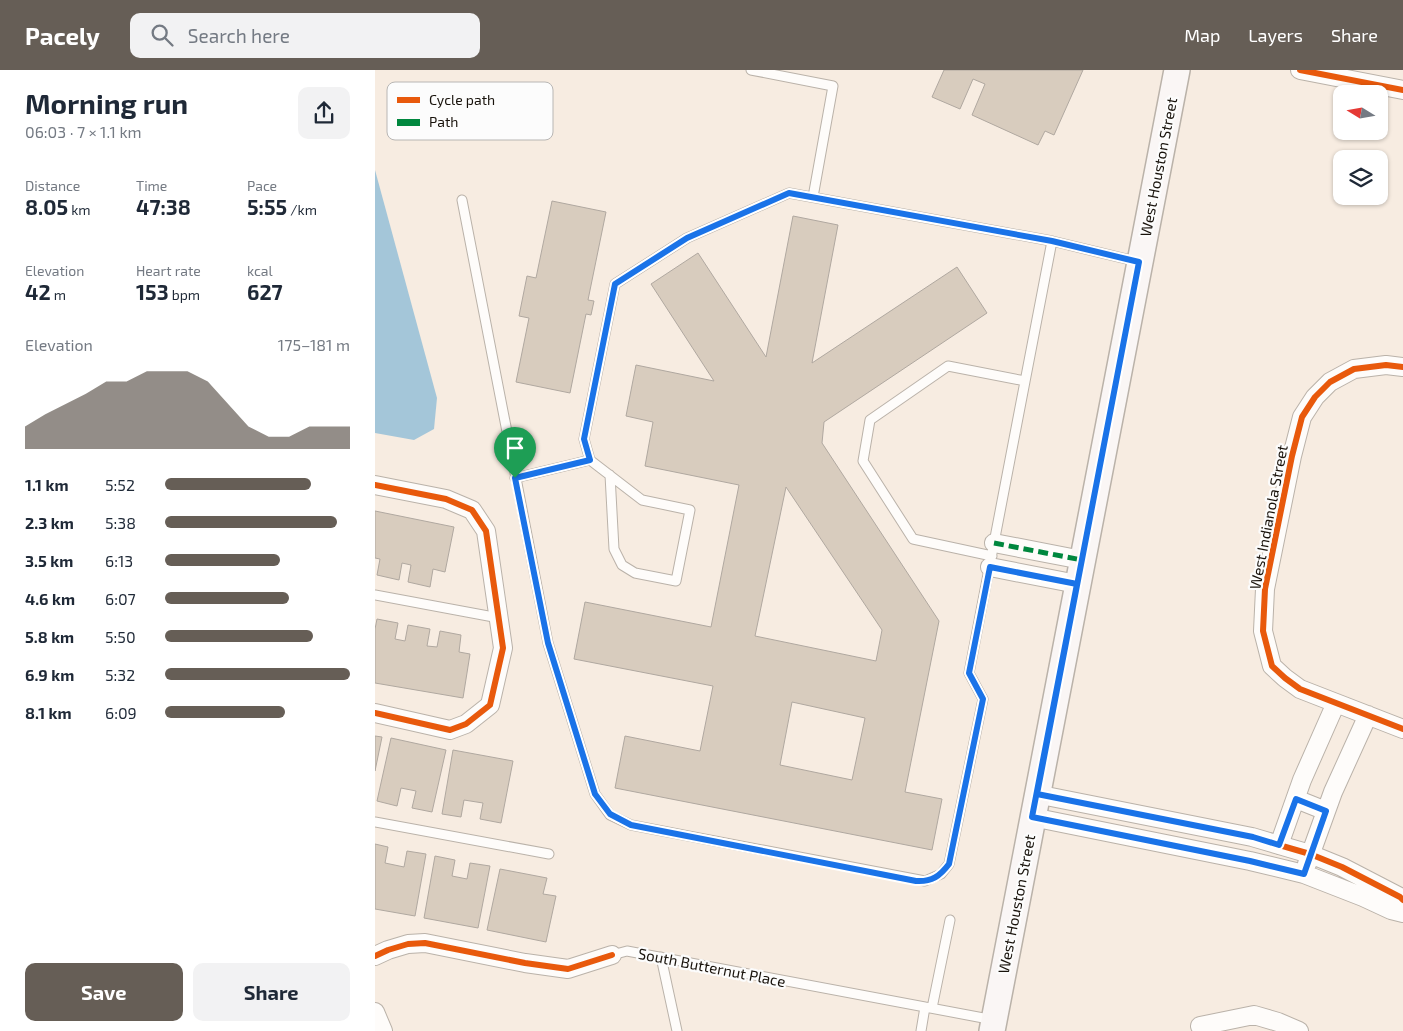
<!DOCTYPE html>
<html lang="en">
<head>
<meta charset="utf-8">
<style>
	:root { --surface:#fff; --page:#f2f2f3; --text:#1f2937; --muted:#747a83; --accent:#665e56 }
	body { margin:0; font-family:"Exo 2",sans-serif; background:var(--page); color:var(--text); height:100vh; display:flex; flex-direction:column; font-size:19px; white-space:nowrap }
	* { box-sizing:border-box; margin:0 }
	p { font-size:16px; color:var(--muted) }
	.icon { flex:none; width:28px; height:28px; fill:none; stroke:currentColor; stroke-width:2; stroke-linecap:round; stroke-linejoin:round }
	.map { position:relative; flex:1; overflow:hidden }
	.side { display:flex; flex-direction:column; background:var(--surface); width:375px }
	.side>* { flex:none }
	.needle { width:32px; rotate:281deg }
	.tools { position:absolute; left:958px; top:15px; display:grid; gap:10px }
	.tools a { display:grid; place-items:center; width:55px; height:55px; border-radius:10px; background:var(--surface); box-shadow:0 1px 4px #0004; font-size:25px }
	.pin { position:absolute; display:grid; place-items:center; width:42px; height:42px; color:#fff; margin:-51px -21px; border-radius:50% 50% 50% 0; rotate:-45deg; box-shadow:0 0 5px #0007 }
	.pin .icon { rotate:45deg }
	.round { display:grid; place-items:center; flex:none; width:52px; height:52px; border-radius:10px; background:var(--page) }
	.overview { display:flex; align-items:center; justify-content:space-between; height:85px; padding:0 25px }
	h1 { font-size:28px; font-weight:700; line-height:38px }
	.figures { display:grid; grid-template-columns:repeat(3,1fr); gap:8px; height:85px; padding:5px 25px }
	.figures div { display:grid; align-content:center }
	.figures b { font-size:21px; font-weight:700 }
	.figures small { font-size:14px; font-weight:400 }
	.figures p { font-size:14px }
	.chart { height:140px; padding:10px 25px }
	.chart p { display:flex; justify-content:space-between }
	.chart svg { width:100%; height:90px; margin-top:5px; fill:var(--accent); opacity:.7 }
	.primary-button { display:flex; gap:10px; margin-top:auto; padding:10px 25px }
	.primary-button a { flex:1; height:58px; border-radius:10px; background:var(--accent); color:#fff; font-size:20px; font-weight:700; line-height:58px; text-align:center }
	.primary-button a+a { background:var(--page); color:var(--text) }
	ul { padding:0 25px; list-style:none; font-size:16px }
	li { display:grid; grid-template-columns:80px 60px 1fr; align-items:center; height:38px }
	li i { height:12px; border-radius:6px; background:var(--accent) }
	header { display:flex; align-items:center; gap:30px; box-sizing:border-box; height:70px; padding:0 25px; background:var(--accent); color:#fff }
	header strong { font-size:24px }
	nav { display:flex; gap:28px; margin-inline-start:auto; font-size:18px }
	.search { width:350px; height:45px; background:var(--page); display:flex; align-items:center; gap:12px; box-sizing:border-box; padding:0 18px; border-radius:10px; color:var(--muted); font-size:19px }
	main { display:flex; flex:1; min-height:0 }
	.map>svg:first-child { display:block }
</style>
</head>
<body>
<header>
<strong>Pacely</strong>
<div class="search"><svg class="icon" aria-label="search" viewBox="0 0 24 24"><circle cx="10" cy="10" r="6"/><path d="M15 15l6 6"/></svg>Search here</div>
<nav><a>Map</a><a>Layers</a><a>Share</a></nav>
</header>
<main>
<section class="side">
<div class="overview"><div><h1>Morning run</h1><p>06:03 · 7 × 1.1 km</p></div><a class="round"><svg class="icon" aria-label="share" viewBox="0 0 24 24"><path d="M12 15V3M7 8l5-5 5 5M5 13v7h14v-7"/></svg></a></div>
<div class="figures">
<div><p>Distance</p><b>8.05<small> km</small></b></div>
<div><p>Time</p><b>47:38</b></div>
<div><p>Pace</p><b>5:55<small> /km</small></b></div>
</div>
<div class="figures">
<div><p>Elevation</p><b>42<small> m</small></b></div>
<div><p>Heart rate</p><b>153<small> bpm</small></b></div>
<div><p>kcal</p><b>627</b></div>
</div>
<div class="chart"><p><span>Elevation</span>175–181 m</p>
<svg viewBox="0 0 160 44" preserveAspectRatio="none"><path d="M0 44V33L10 27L20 22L30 17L40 11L50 11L60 6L70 6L80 6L90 11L100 22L110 33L120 38L130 38L140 33L150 33L160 33V44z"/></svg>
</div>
<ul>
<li><b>1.1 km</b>5:52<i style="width:79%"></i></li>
<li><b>2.3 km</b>5:38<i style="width:93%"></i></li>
<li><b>3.5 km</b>6:13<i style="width:62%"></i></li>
<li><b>4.6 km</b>6:07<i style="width:67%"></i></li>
<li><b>5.8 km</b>5:50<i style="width:80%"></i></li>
<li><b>6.9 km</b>5:32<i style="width:100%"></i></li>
<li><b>8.1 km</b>6:09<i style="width:65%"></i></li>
</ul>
<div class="primary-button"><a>Save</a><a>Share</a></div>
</section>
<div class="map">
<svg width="1028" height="961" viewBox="0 0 1028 961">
	<rect width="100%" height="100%" fill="#f7ece1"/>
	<!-- water -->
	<path fill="#a4c6d9" d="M0,100L62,328L59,359L39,370L0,363Z"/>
	<!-- building -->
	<path fill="#d8ccbe" stroke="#b0a8a0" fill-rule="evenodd" d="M569,0H708L679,65L670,61L663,75L597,45L610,14L598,9L585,39L557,27Z
		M177,131L231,142L213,230L219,231L216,245L211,244L195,323L141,312L154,248L144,246L152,206L161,208Z
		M418,146L463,155L437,293L582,197L612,243L449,352L447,373L564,551L530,722L567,729L557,780L240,718L250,666L325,681L338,616L199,589L210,532L336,557L364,415L270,396L278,352L251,346L261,295L339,311L276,214L323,183L391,287ZM411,417L507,560L501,591L380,566ZM417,632L490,648L477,710L405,695Z
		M0,441L79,457L70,502L58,499L55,517L33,512L36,495L27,493L24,510L2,505L5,489L0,488Z
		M2,549L23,553L20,569L30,571L33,555L55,559L52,576L62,577L65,561L86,565L84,582L95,584L88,628L0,613V559Z
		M0,666L7,667L0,701Z
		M16,668L71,680L57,742L37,738L41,721L26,718L22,736L2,731Z
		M78,680L138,691L126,753L105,749L108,733L89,730L86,747L67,744Z
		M0,774L13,777L10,793L29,797L32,781L51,784L40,846L0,839Z
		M60,786L80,790L77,806L92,809L95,793L115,796L103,858L49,848Z
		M125,799L172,808L168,824L181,826L171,872L112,860Z"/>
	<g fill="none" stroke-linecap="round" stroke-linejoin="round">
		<!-- lane casing -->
		<g stroke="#bab2a9" stroke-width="11">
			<path id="lane" d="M376,0L458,16L438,127
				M87,130L173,573L220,724L235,745L256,755L550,811L566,804L574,794L608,629L594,603L677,171
				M235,405L239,479L247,495L260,503L301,511L315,440L267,430L215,390L209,369L240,214L312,168L414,123L677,171L764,192
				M140,408L215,390
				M617,486L538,469L488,391L495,350L573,296L650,311
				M0,525L124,548
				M0,752L174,784
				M237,885L252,881L619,950
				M286,887L302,961
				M557,938L575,850
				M546,961L550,937"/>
		</g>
		<!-- street casing -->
		<g stroke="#bab2a9" stroke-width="20">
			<path id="street" d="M925,0L1028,20
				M1028,297L1011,295L979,299L955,312L940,327L927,347L917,386L890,519L888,561L897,596L910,608L925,619L1028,659
				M0,415L71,429L97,440L111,461L128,578L115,635L91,654L75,660L0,643
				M619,473L707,490
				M615,497L702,514
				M661,724L877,767L935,784L967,797L1025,827L1028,830
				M921,729L951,741
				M657,747L875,791L929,804L988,827L1016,840L1028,843
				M904,775L927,710L961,633
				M932,794L958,722L993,645
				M0,886L13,880L33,874L50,873L150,893L193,899L237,885
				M0,942L8,961
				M825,956L879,945L903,952L924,961"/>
		</g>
		<!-- secondary casing -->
		<g stroke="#bab2a9" stroke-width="28">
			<path id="secondary" d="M617,961L802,0"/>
		</g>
		<!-- lane -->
		<use href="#lane" stroke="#fefcfa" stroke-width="9"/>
		<!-- street -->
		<use href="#street" stroke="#fefcfa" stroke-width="18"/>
		<!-- secondary -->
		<use href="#secondary" stroke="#faf6f5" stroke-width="25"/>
		<!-- quiet -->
		<path stroke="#00873e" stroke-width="5" stroke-dasharray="10 5" stroke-linecap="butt" d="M619,473L707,490
			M615,497L702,514"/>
		<!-- cycleway casing -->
		<g stroke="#fcfcfc" stroke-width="9">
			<path id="cycleway" d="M925,0L1028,20
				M1028,297L1011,295L979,299L955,312L940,327L927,347L917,386L890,519L888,561L897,596L910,608L925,619L1028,659
				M0,415L71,429L97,440L111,461L128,578L115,635L91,654L75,660L0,643
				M661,724L877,767L935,784L967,797L1025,827L1028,830
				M0,886L13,880L33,874L50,873L150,893L193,899L237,885"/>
		</g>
		<!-- cycleway -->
		<use href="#cycleway" stroke="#e8590c" stroke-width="6"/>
	</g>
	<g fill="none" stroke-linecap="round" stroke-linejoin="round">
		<!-- route casing -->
		<g stroke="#fff" stroke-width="10">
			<path id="route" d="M140,408L215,390L209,369L240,214L312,168L414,123L677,171L764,192L662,724L878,767L904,775L921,729L951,741L929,804L875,791L657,747L702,514L615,497L594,603L608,629L574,794C565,806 557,812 541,811L256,755L235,744L220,724L173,573L140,408"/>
		</g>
		<!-- route -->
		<use href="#route" stroke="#1a73e8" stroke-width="6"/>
	</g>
	<g text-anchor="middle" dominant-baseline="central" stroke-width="4.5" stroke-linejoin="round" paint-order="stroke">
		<!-- street labels -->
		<g font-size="15" fill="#18120b" stroke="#fcfcfc">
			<text transform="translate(783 97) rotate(-79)">West Houston Street</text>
			<text transform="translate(893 447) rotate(-79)">West Indianola Street</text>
			<text transform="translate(641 834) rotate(-79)">West Houston Street</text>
			<text transform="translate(337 897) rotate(11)">South Butternut Place</text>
		</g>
	</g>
	<!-- legend -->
	<rect x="12" y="12" width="166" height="58" rx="8" fill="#fcfcfc" stroke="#b8b6b4" stroke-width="1"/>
	<rect x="22" y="27" width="23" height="6" fill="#e8590c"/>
	<rect x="22" y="49" width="23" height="7" fill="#00873e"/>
	<g font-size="14" fill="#18120b">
		<text x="54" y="35">Cycle path</text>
		<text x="54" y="57">Path</text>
	</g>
</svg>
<div class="tools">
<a><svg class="needle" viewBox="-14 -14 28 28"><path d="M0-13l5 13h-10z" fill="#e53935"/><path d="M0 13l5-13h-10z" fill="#747a83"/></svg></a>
<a><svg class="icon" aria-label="layers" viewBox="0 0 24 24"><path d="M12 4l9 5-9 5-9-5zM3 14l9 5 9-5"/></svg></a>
</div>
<div class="pin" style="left:140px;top:408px;background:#1e9e55"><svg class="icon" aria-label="arrive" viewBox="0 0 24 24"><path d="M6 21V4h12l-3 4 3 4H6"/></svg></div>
</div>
</main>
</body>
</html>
